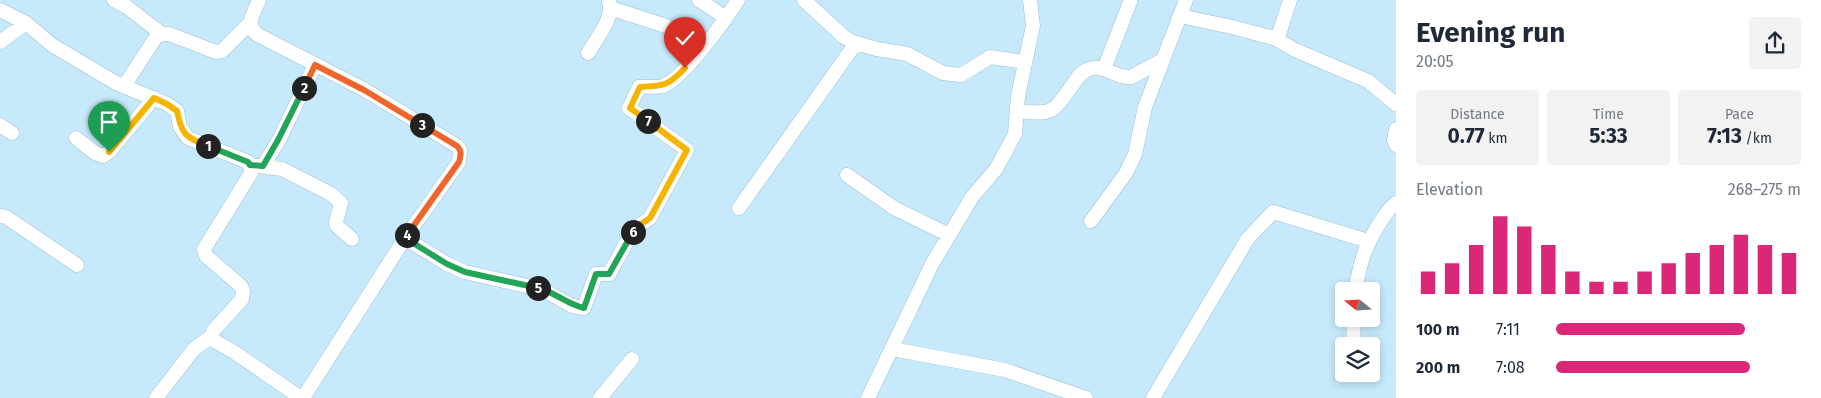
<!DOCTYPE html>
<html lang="en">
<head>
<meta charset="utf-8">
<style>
	:root { --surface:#fff; --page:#f2f2f3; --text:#1f2937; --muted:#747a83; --accent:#db2777 }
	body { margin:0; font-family:"Fira Sans",sans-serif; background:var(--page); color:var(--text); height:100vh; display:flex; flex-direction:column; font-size:19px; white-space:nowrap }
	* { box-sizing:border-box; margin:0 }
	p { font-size:16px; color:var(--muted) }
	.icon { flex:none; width:28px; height:28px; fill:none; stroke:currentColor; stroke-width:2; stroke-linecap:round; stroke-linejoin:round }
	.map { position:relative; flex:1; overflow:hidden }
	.details { display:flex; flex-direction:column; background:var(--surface); width:425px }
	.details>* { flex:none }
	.needle { width:32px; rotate:288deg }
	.buttons { position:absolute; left:1335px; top:282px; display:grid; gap:10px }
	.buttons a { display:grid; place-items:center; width:45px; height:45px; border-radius:5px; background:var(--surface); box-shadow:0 2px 8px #0003; font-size:25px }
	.pin { position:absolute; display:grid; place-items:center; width:42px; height:42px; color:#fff; margin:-51px -21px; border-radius:50% 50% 50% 0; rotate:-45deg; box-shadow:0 0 5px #0007 }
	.pin .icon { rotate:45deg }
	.km { position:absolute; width:25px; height:25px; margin:-12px; border-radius:50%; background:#222; color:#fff; font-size:14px; line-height:25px; text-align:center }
	.round { display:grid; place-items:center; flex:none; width:52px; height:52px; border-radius:5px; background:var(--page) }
	.head { display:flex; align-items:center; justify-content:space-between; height:85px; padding:0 20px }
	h1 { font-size:28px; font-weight:700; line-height:38px }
	.stats { display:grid; grid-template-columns:repeat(3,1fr); gap:8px; height:85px; padding:5px 20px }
	.stats div { display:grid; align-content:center; border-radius:5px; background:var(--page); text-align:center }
	.stats b { font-size:21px; font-weight:700 }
	.stats small { font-size:14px; font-weight:400 }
	.stats p { font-size:14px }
	.chart { height:140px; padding:10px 20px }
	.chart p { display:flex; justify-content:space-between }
	.chart svg { width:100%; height:90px; margin-top:5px; stroke:var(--accent); stroke-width:6 }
	ul { padding:0 20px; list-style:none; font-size:16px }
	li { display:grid; grid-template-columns:80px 60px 1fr; align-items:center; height:38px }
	li i { height:12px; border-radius:6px; background:var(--accent) }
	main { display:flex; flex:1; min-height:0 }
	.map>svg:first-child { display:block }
</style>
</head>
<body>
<main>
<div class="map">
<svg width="1396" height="398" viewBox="0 0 1396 398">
	<rect width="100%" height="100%" fill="#c6e9fc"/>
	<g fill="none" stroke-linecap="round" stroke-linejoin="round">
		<!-- minor casing -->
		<g stroke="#9cbfd1" stroke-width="15">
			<path id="minor" d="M114,0L127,7L162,34
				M259,0C254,14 244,24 258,35L365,90L457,146L460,150L459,162L405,238L303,398
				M699,0L726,18
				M804,0L844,37L853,42L877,49L907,54L943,73L961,75L990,57L1025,62
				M610,8L666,26
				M0,10L26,23L52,45L116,83L167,104L177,111L180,127L188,138L248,162L251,167V173L204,249L206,256L241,286L243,291L242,299L213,331L212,336L213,340L234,352L301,398
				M1180,16L1232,27L1274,38L1279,34L1290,0
				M1274,38L1295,50L1368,81L1396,104
				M0,42L26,23
				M588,53C596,39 615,17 609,1
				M1104,69L1130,2
				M124,86L156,37L162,34H169L216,52L222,51L250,23
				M1018,111C1054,115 1052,113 1074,83C1077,78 1081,72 1087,70C1103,62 1115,79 1131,77L1163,60
				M0,125L12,133
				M1396,129L1394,140L1396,145
				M76,138L95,153L103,156L109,152L154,98
				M250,165L282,169L331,194L341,203L336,222L337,226L352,239
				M263,166L279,140L315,65
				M847,175L894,208L949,235
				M739,208L856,43
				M0,216L6,217L77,265
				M1091,221L1126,173L1135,154L1145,107L1186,0
				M405,238L447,264L465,272L544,290L572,306L584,308L596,274H609L634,229L650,218L687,150L629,108L639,87C646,86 656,88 663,86C682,80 726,19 738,0
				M1355,291C1360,264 1364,248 1379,224C1384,216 1388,209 1396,203
				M1353,319L1354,346
				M892,349L1005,370L1086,398
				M156,398L194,349L212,336
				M600,398L632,359
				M868,398L932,264L972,197L996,169L1015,134L1018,96L1033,26L1030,0
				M1153,398L1248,238L1273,212L1368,241"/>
		</g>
		<!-- minor -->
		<use href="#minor" stroke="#fff" stroke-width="14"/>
	</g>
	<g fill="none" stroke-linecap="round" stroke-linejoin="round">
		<!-- split-1 casing -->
		<g stroke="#fff" stroke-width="10">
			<path id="split-1" d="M109,152L154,98L167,104L177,111C182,136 186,137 208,146"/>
		</g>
		<!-- split-2 casing -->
		<g stroke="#fff" stroke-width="10">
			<path id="split-2" d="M208,146L248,162L250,165L263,166L278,140L304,88"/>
		</g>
		<!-- split-3 casing -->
		<g stroke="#fff" stroke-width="10">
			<path id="split-3" d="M304,88L315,65L364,90L422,125"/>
		</g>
		<!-- split-4 casing -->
		<g stroke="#fff" stroke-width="10">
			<path id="split-4" d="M407,235L459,162C461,155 462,151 457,146L422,125"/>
		</g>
		<!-- split-5 casing -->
		<g stroke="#fff" stroke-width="10">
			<path id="split-5" d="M407,235L405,238L447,264L465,272L538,288"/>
		</g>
		<!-- split-6 casing -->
		<g stroke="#fff" stroke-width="10">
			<path id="split-6" d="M538,288C555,292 566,304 584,308L596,274H609L633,232"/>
		</g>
		<!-- split-7 casing -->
		<g stroke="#fff" stroke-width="10">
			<path id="split-7" d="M633,232L634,229L650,218L687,150L648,121"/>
		</g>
		<!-- split-8 casing -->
		<g stroke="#fff" stroke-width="10">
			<path id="split-8" d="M648,121L630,108L640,87C664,86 668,86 685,68"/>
		</g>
		<!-- split-1 -->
		<use href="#split-1" stroke="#f5b400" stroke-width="6"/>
		<!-- split-2 -->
		<use href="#split-2" stroke="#22a559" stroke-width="6"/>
		<!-- split-3 -->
		<use href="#split-3" stroke="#f0652b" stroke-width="6"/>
		<!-- split-4 -->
		<use href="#split-4" stroke="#f0652b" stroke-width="6"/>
		<!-- split-5 -->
		<use href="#split-5" stroke="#22a559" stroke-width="6"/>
		<!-- split-6 -->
		<use href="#split-6" stroke="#22a559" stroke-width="6"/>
		<!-- split-7 -->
		<use href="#split-7" stroke="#f5b400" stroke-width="6"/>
		<!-- split-8 -->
		<use href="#split-8" stroke="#f5b400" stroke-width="6"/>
	</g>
</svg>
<div class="buttons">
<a><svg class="needle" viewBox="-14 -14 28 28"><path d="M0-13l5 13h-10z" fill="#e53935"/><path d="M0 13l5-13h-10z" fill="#747a83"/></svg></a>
<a><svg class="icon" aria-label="layers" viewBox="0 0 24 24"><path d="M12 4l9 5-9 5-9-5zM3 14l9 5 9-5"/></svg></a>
</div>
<div class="pin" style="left:109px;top:152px;background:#1e9e55"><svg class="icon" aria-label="arrive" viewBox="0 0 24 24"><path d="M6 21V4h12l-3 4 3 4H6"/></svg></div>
<div class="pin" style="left:685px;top:68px;background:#d93025"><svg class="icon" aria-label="check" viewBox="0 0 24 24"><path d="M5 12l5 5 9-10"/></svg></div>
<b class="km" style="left:208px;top:146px">1</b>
<b class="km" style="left:304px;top:88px">2</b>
<b class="km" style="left:422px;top:125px">3</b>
<b class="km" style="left:407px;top:235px">4</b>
<b class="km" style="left:538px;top:288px">5</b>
<b class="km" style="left:633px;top:232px">6</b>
<b class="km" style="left:648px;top:121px">7</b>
</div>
<section class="details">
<div class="head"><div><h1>Evening run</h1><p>20:05</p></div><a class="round"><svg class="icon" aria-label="share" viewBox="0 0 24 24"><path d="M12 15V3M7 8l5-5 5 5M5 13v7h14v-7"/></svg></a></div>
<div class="stats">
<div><p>Distance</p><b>0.77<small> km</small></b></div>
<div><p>Time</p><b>5:33</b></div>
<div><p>Pace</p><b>7:13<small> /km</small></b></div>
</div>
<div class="chart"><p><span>Elevation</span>268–275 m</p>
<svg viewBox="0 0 160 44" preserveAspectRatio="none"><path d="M5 44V33M15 44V29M25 44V20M35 44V6M45 44V11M55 44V20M65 44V33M75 44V38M85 44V38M95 44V33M105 44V29M115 44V24M125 44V20M135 44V15M145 44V20M155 44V24"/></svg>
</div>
<ul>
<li><b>100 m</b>7:11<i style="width:77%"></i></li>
<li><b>200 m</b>7:08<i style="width:79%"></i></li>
</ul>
</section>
</main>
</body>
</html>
